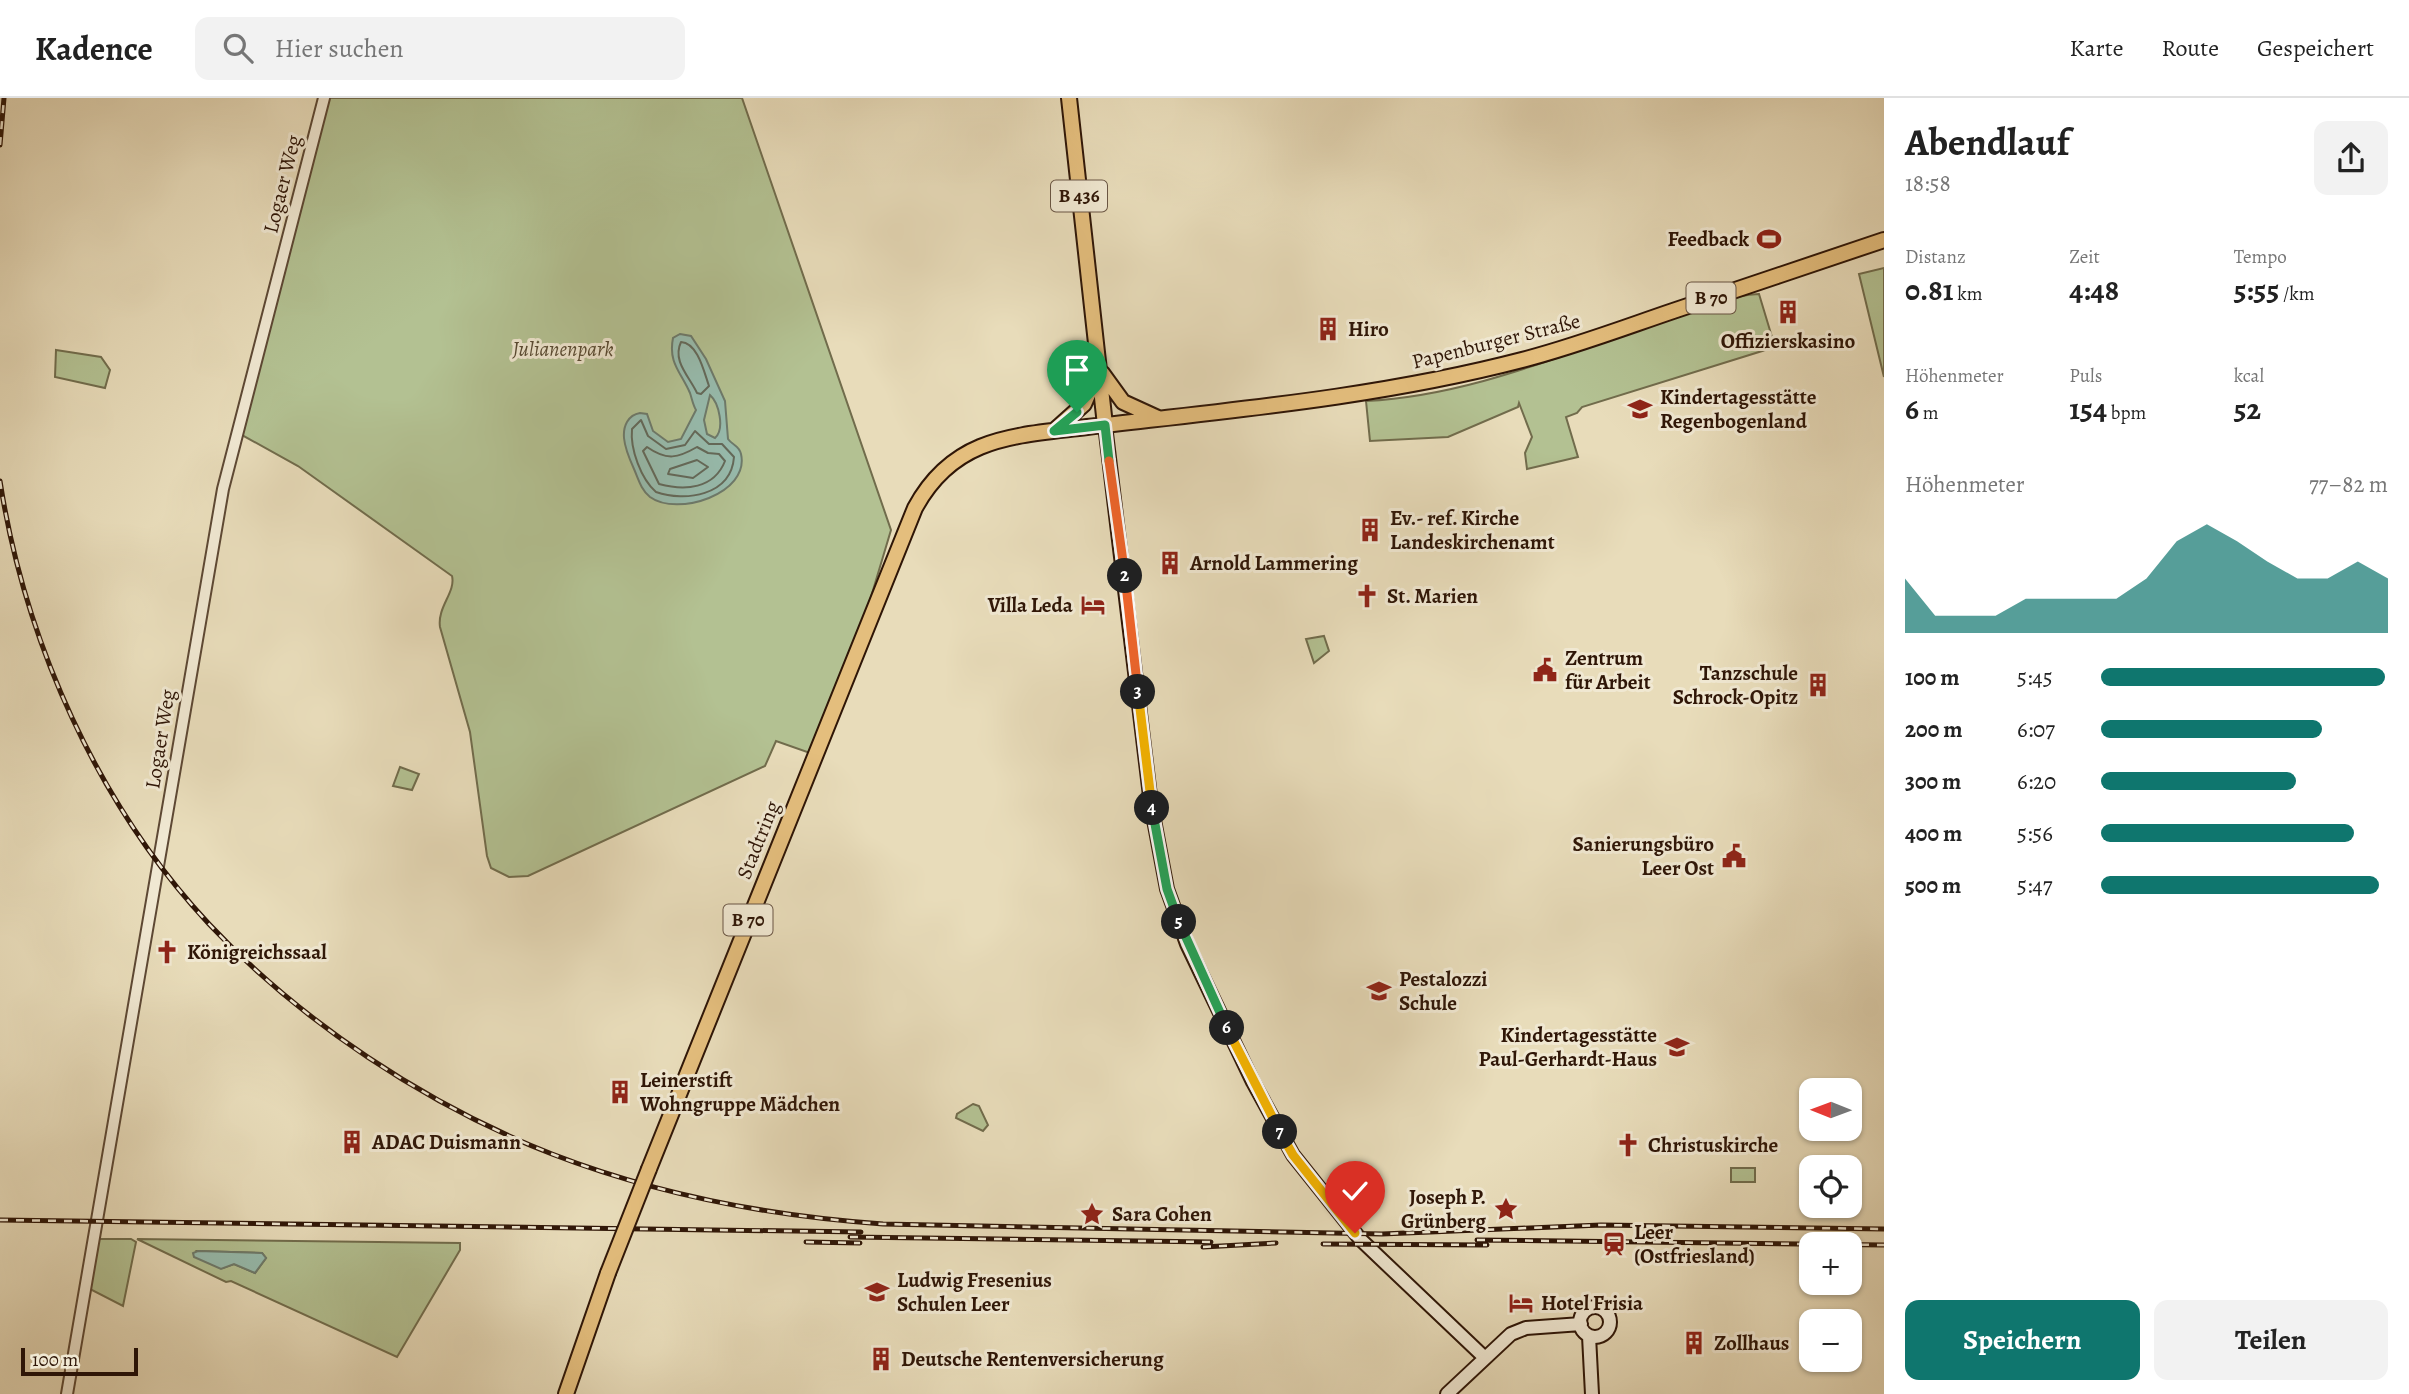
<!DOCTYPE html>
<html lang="de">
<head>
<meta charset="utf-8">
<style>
	:root { --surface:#fff; --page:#f2f2f2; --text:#222; --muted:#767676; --line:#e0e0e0; --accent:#0f766e }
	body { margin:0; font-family:Alegreya,serif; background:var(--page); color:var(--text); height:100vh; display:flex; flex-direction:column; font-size:26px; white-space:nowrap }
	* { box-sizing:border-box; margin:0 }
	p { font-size:23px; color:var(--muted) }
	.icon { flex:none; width:38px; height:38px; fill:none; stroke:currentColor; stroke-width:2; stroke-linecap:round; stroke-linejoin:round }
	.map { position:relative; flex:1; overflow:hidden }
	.panel { display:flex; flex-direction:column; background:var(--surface); width:525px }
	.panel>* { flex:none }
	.needle { width:46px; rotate:271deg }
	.tools { position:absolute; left:1799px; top:980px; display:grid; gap:14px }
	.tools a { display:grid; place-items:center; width:63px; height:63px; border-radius:14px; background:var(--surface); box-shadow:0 2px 5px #0004; font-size:35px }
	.scale { position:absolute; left:21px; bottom:18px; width:117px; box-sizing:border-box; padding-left:7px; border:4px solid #2f1607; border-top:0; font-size:19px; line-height:24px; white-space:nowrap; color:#2f1607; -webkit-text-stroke:5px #f0e8d2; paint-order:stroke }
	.pin { position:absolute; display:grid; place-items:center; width:60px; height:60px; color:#fff; margin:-72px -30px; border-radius:50% 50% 50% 0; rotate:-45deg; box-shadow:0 0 7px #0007 }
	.pin .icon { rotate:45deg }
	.km { position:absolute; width:35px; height:35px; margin:-18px; border-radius:50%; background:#222; color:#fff; font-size:19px; line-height:35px; text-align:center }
	.round { display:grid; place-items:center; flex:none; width:74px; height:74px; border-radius:14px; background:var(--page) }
	.overview { display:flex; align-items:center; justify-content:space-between; height:119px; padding:0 21px }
	h1 { font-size:38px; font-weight:700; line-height:52px }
	.stats { display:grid; grid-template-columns:repeat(3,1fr); gap:10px; height:119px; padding:7px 21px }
	.stats div { display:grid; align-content:center }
	.stats b { font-size:30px; font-weight:700 }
	.stats small { font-size:19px; font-weight:400 }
	.stats p { font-size:19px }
	.chart { height:196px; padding:14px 21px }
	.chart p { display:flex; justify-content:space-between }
	.chart svg { width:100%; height:126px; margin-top:7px; fill:var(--accent); opacity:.7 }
	.primary-button { display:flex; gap:14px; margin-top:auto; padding:14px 21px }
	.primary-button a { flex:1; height:80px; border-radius:14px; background:var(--accent); color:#fff; font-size:28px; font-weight:700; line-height:80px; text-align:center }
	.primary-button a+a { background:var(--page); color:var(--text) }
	ul { padding:0 21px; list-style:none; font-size:23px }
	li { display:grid; grid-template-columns:112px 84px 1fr; align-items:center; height:52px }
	li i { height:18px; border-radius:9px; background:var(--accent) }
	header { display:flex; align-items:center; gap:42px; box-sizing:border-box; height:98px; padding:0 35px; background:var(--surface); border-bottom:2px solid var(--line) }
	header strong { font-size:33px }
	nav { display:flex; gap:38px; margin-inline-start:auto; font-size:24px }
	.search { width:490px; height:63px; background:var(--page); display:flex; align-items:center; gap:18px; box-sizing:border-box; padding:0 24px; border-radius:14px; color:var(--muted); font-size:26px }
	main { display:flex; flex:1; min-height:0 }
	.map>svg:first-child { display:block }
</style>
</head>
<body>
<header>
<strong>Kadence</strong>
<div class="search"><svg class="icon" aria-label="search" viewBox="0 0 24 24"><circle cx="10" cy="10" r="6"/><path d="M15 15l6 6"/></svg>Hier suchen</div>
<nav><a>Karte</a><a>Route</a><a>Gespeichert</a></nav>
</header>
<main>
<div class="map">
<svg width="1884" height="1296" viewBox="0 0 1884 1296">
	<rect width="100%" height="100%" fill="#e8dcba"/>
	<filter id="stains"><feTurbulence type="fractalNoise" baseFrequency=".00286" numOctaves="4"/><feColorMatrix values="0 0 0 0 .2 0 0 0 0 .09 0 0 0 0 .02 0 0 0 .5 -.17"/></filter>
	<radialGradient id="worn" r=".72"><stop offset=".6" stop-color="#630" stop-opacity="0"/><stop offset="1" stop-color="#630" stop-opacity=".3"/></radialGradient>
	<!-- green -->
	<path fill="#b3c192" stroke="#716c4c" stroke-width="2" fill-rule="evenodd" d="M328,0H742L891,432L859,539L810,655L776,643L765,668L528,778L509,779L491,770L487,758L470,634L440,529C437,509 456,494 452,478L298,368L240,336Z
		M1884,170V279L1859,176Z
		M1759,196L1775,249L1582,309L1577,315L1566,319L1578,359L1527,371L1525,355L1532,339L1519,305L1518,309L1448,339L1370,343L1366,303C1465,298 1554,260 1646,229C1682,217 1721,198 1759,196Z
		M56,252L101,259L110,272L105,290L55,279Z
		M1324,538L1329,553L1314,565L1306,541Z
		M400,669L419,676L412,692L393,688Z
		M973,1006L979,1008L988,1027L983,1033L956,1020L957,1016Z
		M1731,1070H1755V1084H1731Z
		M97,1141H131L136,1144L123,1208L86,1189Z
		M137,1141L460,1145V1152L397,1259L231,1183L226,1184ZM198,1153L262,1155L266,1160L255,1175L234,1166L223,1170Z"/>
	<!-- water -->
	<path fill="#97bcae" stroke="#6d7a6b" stroke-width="2" fill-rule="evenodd" d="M680,236L691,238L706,261L725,303L728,341C733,348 739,347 741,356C750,396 677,419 650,399C641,392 638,380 634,371C629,360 625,351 624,340C623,328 628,317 640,315L647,316L653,333L668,344L681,341L696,312C693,307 692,301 690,295C681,274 668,265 673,240ZM710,297C719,305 725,331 715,340L707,336L704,322Z
		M198,1153L262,1155L266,1160L255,1175L234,1166L221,1171L194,1159L193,1155Z"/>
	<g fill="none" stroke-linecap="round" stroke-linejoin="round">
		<!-- shore -->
		<path stroke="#63695a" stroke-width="2" d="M681,244C698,245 704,274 709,288L701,296L697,295C689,278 672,263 681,244Z
			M641,322L648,338L666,351L685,347L695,333L709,346H722L734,359C731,398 685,404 656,394C641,381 630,351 632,331Z
			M697,349L708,355L719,356L725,363C714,391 685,393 659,386L643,353L647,349C667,363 678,360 697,349Z
			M697,362L708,369L693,380L668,376L670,371Z"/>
		<!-- tertiary casing -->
		<g stroke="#5d4834" stroke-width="14">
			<path id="tertiary" d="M67,1296L223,391L324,0"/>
		</g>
		<!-- secondary casing -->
		<g stroke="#2f1607" stroke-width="16">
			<path id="secondary" d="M1105,327L1151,706L1167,791L1187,846L1253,984L1293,1057L1360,1141L1484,1259
				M1580 1224a15 15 0 1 1 30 0a15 15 0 1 1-30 0Z
				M1589,1238L1592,1296
				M1447,1296L1511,1236L1526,1230L1581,1226"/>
		</g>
		<!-- primary casing -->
		<g stroke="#2f1607" stroke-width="18">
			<path id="primary" d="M1069,0L1105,327
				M1102,275L1123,304L1158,320
				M1055,332L1084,306L1098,274
				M649,1071L915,410C954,338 1014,338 1087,329C1233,312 1380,299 1522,262C1573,249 1623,230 1673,213C1743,189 1814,166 1884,142
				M566,1296L608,1175"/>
		</g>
		<!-- tertiary -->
		<use href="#tertiary" stroke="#f0e8d2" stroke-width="10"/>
		<!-- secondary -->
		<use href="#secondary" stroke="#f0e8d2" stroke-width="12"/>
		<!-- primary -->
		<use href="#primary" stroke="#e4be7d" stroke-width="14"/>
		<!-- rail casing -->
		<g stroke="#2f1607" stroke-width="5">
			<path id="rail" d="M0,47L4,0
				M0,383C25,544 98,707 209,826C301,924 427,1007 552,1056C658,1097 769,1118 883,1126L1382,1136L1601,1127L1884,1131
				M0,1122L861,1134
				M850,1139L1211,1144
				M1477,1142L1884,1147
				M806,1144L860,1145
				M1323,1146L1487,1147
				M1203,1149L1276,1145"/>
		</g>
		<!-- rail -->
		<use href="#rail" stroke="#f0e8d2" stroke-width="2.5" stroke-dasharray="8" stroke-linecap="butt"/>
		<!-- primary-bridge casing -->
		<g stroke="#2f1607" stroke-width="18" stroke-linecap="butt">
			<path id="primary-bridge" d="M608,1175L649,1071"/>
		</g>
		<!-- primary-bridge -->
		<use href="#primary-bridge" stroke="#e4be7d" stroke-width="14"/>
	</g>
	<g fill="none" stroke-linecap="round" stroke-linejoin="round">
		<!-- split-1 casing -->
		<g stroke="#fff" stroke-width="14">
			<path id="split-1" d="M1077,314L1054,333L1105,327L1109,363"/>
		</g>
		<!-- split-2 casing -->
		<g stroke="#fff" stroke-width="14">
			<path id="split-2" d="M1109,363L1125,478"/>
		</g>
		<!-- split-3 casing -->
		<g stroke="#fff" stroke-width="14">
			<path id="split-3" d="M1125,478L1138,594"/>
		</g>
		<!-- split-4 casing -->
		<g stroke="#fff" stroke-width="14">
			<path id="split-4" d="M1138,594L1152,710"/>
		</g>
		<!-- split-5 casing -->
		<g stroke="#fff" stroke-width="14">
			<path id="split-5" d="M1152,710L1167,791L1179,824"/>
		</g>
		<!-- split-6 casing -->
		<g stroke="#fff" stroke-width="14">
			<path id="split-6" d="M1179,824L1227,930"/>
		</g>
		<!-- split-7 casing -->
		<g stroke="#fff" stroke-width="14">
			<path id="split-7" d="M1227,930L1280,1034"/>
		</g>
		<!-- split-8 casing -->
		<g stroke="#fff" stroke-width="14">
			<path id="split-8" d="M1280,1034L1293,1057L1355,1135"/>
		</g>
		<!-- split-1 -->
		<use href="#split-1" stroke="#22a559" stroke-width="9"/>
		<!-- split-2 -->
		<use href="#split-2" stroke="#f0652b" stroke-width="9"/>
		<!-- split-3 -->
		<use href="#split-3" stroke="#f0652b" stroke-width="9"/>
		<!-- split-4 -->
		<use href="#split-4" stroke="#f5b400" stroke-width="9"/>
		<!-- split-5 -->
		<use href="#split-5" stroke="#22a559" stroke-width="9"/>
		<!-- split-6 -->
		<use href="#split-6" stroke="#22a559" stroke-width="9"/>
		<!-- split-7 -->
		<use href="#split-7" stroke="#f5b400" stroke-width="9"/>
		<!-- split-8 -->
		<use href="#split-8" stroke="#f5b400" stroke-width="9"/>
	</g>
	<!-- icons -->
	<defs>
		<g id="stadium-bare" transform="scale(1.89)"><path d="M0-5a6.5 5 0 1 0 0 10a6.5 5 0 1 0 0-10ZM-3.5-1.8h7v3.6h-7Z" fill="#8f2418" stroke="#f0e8d2" stroke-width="2.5" paint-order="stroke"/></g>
		<g id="building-bare" transform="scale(1.89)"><path d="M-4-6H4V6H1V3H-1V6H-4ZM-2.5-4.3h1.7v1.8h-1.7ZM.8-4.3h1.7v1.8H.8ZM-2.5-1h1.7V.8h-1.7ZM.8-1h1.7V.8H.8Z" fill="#8f2418" stroke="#f0e8d2" stroke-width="2.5" paint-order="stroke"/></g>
		<g id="school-bare" transform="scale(1.89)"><path d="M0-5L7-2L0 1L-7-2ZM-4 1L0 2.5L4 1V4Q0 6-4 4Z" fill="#8f2418" stroke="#f0e8d2" stroke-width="2.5" paint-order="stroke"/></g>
		<g id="church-bare" transform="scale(1.89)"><path d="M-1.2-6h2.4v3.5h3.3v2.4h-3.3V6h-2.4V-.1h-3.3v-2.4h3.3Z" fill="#8f2418" stroke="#f0e8d2" stroke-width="2.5" paint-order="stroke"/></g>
		<g id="hotel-bare" transform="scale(1.89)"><path d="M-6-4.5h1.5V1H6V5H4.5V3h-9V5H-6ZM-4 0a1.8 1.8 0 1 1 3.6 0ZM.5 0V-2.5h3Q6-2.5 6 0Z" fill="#8f2418" stroke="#f0e8d2" stroke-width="2.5" paint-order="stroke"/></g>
		<g id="civic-bare" transform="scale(1.89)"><path d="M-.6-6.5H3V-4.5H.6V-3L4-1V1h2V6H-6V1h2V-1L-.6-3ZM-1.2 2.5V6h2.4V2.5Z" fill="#8f2418" stroke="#f0e8d2" stroke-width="2.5" paint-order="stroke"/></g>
		<g id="sight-bare" transform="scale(1.89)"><path d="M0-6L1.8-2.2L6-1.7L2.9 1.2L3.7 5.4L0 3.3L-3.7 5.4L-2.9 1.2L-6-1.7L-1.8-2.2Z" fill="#8f2418" stroke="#f0e8d2" stroke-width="2.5" paint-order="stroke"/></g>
		<g id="station-bare" transform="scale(1.89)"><path d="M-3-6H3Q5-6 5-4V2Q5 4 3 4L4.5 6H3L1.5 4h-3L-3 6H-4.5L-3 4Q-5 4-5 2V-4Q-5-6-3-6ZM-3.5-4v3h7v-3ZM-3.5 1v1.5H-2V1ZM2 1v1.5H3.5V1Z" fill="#8f2418" stroke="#f0e8d2" stroke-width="2.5" paint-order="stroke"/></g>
	</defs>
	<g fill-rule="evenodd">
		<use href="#stadium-bare" x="1769" y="141"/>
		<use href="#building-bare" x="1788" y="214"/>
		<use href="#building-bare" x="1328" y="231"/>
		<use href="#school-bare" x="1640" y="311"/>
		<use href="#building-bare" x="1370" y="432"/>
		<use href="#building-bare" x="1170" y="465"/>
		<use href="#church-bare" x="1367" y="498"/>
		<use href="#hotel-bare" x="1093" y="507"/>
		<use href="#civic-bare" x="1545" y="572"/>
		<use href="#building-bare" x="1818" y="587"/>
		<use href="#civic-bare" x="1734" y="758"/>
		<use href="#church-bare" x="167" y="854"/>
		<use href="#school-bare" x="1379" y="893"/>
		<use href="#school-bare" x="1677" y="949"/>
		<use href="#building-bare" x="620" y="994"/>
		<use href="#building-bare" x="352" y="1044"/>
		<use href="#church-bare" x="1628" y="1047"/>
		<use href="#sight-bare" x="1506" y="1111"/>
		<use href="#sight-bare" x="1092" y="1116"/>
		<use href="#station-bare" x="1614" y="1146"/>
		<use href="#school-bare" x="877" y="1194"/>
		<use href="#hotel-bare" x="1521" y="1205"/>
		<use href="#building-bare" x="1694" y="1245"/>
		<use href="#building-bare" x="881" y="1261"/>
	</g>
	<g text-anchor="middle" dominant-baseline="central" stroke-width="6" stroke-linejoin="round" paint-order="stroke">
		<!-- shield labels -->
		<g fill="#f0e8d2" stroke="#695544" stroke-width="2">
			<rect x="1051" y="82.5" width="56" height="31" rx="5"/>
			<rect x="1686.5" y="184.5" width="49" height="31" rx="5"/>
			<rect x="723.5" y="806.5" width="49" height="31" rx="5"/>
		</g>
		<g font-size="19" font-weight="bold" fill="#2f1607">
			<text x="1079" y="98">B 436</text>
			<text x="1711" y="200">B 70</text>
			<text x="748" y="822">B 70</text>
		</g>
		<!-- street labels -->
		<g font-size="21" fill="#2f1607" stroke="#f0e8d2">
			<text transform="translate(282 86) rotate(-76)">Logaer Weg</text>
			<text transform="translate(1496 243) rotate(-14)">Papenburger Straße</text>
			<text transform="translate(160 641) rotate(-81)">Logaer Weg</text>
			<text transform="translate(758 742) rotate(-68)">Stadtring</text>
		</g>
		<!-- poi labels -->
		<g font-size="21" font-weight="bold" fill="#2f1607" stroke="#f0e8d2" text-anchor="start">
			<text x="1749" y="141" text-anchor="end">Feedback</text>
			<text x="1348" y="231">Hiro</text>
			<text x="1788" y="243" text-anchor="middle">Offizierskasino</text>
			<text x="1660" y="299">Kindertagesstätte<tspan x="1660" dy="24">Regenbogenland</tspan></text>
			<text x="1390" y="420">Ev.- ref. Kirche<tspan x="1390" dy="24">Landeskirchenamt</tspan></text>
			<text x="1190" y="465">Arnold Lammering</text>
			<text x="1387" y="498">St. Marien</text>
			<text x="1073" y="507" text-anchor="end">Villa Leda</text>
			<text x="1565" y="560">Zentrum<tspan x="1565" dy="24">für Arbeit</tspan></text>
			<text x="1798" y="575" text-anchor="end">Tanzschule<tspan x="1798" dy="24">Schrock-Opitz</tspan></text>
			<text x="1714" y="746" text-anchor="end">Sanierungsbüro<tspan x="1714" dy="24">Leer Ost</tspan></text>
			<text x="187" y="854">Königreichssaal</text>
			<text x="1399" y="881">Pestalozzi<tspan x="1399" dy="24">Schule</tspan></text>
			<text x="1657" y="937" text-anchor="end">Kindertagesstätte<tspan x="1657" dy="24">Paul-Gerhardt-Haus</tspan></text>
			<text x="640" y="982">Leinerstift<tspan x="640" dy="24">Wohngruppe Mädchen</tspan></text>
			<text x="372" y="1044">ADAC Duismann</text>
			<text x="1648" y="1047">Christuskirche</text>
			<text x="1486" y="1099" text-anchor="end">Joseph P.<tspan x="1486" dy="24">Grünberg</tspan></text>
			<text x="1112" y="1116">Sara Cohen</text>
			<text x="1634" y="1134">Leer<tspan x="1634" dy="24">(Ostfriesland)</tspan></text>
			<text x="897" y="1182">Ludwig Fresenius<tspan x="897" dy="24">Schulen Leer</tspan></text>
			<text x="1541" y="1205">Hotel Frisia</text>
			<text x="1714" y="1245">Zollhaus</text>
			<text x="901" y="1261">Deutsche Rentenversicherung</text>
		</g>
		<!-- park labels -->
		<g font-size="21" font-style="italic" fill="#574931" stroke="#f0e8d2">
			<text x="563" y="251">Julianenpark</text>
		</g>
	</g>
	<rect width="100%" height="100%" filter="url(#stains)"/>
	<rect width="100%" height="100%" fill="url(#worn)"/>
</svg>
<div class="tools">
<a><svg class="needle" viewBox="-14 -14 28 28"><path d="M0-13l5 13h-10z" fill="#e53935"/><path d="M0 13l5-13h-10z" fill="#767676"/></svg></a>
<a><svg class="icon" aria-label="locate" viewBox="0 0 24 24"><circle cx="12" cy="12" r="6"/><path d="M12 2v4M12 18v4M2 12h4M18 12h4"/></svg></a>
<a>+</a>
<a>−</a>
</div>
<div class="scale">100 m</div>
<div class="pin" style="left:1077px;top:314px;background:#1e9e55"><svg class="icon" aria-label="arrive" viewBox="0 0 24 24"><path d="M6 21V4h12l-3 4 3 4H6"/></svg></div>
<div class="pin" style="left:1355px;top:1135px;background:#d93025"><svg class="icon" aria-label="check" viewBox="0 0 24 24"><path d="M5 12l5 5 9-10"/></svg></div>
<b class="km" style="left:1125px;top:478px">2</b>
<b class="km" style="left:1138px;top:594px">3</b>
<b class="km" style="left:1152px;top:710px">4</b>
<b class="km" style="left:1179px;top:824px">5</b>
<b class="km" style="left:1227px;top:930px">6</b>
<b class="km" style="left:1280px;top:1034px">7</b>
</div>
<section class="panel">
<div class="overview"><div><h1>Abendlauf</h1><p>18:58</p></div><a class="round"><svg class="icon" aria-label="share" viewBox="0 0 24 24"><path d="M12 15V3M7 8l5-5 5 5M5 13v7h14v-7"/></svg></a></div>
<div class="stats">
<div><p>Distanz</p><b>0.81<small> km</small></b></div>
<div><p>Zeit</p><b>4:48</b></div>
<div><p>Tempo</p><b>5:55<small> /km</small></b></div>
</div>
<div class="stats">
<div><p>Höhenmeter</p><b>6<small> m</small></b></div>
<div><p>Puls</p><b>154<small> bpm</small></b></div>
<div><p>kcal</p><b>52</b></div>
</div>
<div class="chart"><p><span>Höhenmeter</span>77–82 m</p>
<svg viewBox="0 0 160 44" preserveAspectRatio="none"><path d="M0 44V25L10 38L20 38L30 38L40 32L50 32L60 32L70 32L80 25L90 12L100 6L110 12L120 19L130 25L140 25L150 19L160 25V44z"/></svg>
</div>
<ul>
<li><b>100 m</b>5:45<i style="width:99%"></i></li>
<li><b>200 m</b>6:07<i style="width:77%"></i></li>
<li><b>300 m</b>6:20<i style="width:68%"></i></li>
<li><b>400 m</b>5:56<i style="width:88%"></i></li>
<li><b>500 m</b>5:47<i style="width:97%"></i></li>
</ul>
<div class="primary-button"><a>Speichern</a><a>Teilen</a></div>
</section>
</main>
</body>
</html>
